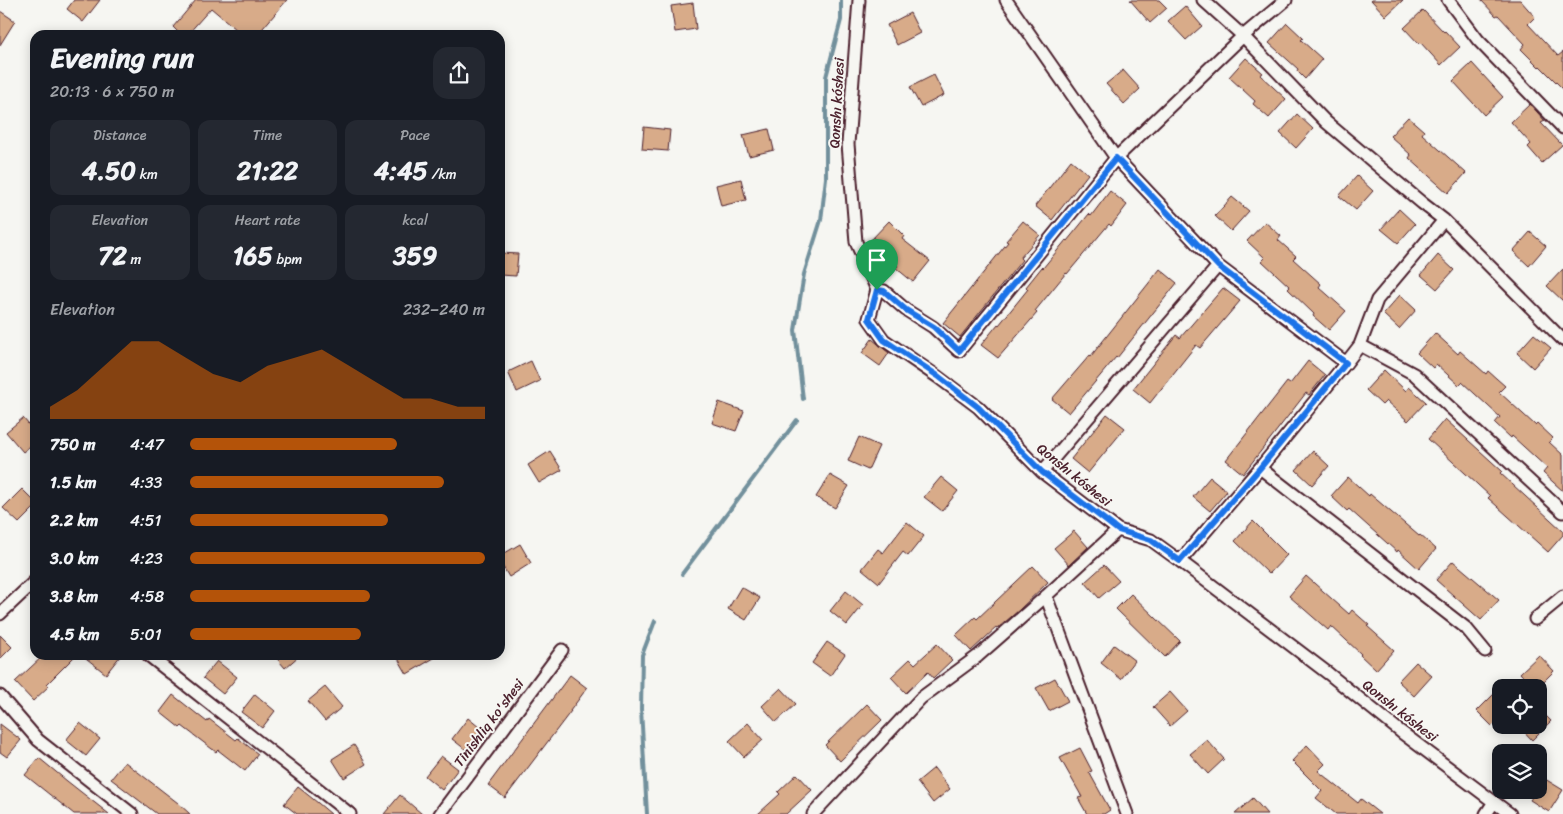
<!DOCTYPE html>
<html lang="en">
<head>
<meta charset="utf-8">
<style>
	:root { --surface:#171b24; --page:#242831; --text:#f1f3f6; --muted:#9ea1a6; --accent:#b45309 }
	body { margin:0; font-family:Sriracha,sans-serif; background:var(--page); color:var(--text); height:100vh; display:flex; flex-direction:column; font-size:19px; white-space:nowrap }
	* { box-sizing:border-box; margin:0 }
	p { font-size:16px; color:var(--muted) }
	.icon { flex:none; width:28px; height:28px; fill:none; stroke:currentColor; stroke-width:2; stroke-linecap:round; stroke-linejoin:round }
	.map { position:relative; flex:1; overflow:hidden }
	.side { position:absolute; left:30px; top:30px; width:475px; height:630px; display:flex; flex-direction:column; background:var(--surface); border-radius:15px; box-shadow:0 2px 12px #0003 }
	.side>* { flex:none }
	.tools { position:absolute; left:1492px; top:679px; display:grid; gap:10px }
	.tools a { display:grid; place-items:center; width:55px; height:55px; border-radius:10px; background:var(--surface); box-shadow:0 2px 12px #0003; font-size:25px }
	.pin { position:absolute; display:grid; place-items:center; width:42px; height:42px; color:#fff; margin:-51px -21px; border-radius:50% 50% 50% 0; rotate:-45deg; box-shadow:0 0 5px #0007 }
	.pin .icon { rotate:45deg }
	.round { display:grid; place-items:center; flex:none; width:52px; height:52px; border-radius:15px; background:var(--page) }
	.summary { display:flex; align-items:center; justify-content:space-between; height:85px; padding:0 20px }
	h1 { font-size:28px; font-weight:800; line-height:38px }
	.metrics { display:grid; grid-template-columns:repeat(3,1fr); gap:8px; height:85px; padding:5px 20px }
	.metrics div { display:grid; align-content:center; border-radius:12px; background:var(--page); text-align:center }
	.metrics b { font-size:25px; font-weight:800 }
	.metrics small { font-size:14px; font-weight:400 }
	.metrics p { font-size:14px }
	.chart { height:140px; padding:10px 20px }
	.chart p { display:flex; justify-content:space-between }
	.chart svg { width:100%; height:90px; margin-top:5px; fill:var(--accent); opacity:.7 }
	ul { padding:0 20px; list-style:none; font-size:16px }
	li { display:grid; grid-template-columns:80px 60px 1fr; align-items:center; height:38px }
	li i { height:12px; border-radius:6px; background:var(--accent) }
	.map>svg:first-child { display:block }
</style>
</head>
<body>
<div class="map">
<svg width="1563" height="814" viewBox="0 0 1563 814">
	<rect width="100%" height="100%" fill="#f6f6f2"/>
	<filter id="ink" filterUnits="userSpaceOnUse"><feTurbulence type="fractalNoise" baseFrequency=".02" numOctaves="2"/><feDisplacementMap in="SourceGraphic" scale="10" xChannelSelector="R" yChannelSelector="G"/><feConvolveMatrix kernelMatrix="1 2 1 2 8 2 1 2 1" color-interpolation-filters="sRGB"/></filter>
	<g filter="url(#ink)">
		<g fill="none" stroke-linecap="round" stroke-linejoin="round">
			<!-- stream -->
			<path stroke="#72909c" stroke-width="4" d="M803,399L795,330L804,274L821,220L826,178V77L841,20V0
				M682,574L797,420
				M647,814L641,709L642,655L655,621"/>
		</g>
		<!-- building -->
		<path fill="#d8ab89" stroke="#4a1f2b" d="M74,0H100L83,22L67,9Z
			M196,0H287L257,35H243L211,8L187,35H181L173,27Z
			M1130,0H1159L1167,8L1150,23Z
			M1371,0H1403L1386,16Z
			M1481,0H1520L1535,17L1528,24L1558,56L1563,52V89L1540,66L1539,67L1521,49L1525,44L1498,15L1496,16Z
			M693,3L696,29L675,32L671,6Z
			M1185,6L1202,26L1186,40L1168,21Z
			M1423,10L1444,32L1445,31L1460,47L1441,65L1420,42L1419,44L1404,28Z
			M0,11L15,21L0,45Z
			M910,13L920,33L897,45L887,25Z
			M1287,23L1303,38L1301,40L1322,59L1305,79L1297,71L1298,69L1269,43Z
			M1246,58L1263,73L1260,75L1286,99L1269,118L1253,104L1255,101L1229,77Z
			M1472,63L1503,97L1484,115L1453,81Z
			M1123,70L1140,89L1124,104L1106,84Z
			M934,75L944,95L921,107L910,87Z
			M1530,104L1545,121L1541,123L1562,145L1542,163L1528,147L1531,144L1511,122Z
			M1297,114L1313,129L1296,148L1280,133Z
			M1408,117L1424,131L1422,134L1466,173L1448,193L1409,158L1411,155L1390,136Z
			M644,127L670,130L668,151L642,149Z
			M769,129L774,150L749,156L743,135Z
			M1071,160L1088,174L1052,220L1035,206Z
			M1357,176L1373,191L1356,210L1339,196Z
			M741,179L746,200L721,206L716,185Z
			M1110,191L1127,205L1111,226L1109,224L1067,274L1066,273L1035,311L1037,313L998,358L981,345L998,324L999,325L1028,289L1026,287L1042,267L1043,268L1066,240L1067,241L1089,214L1091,216Z
			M1232,197L1249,211L1231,231L1215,216Z
			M1399,209L1415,224L1398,243L1381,229Z
			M889,221L904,236L902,239L930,261L913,282L896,268L898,266L871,240Z
			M1023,221L1040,235L1020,258L1022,260L960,337L943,323L1008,242L1006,241Z
			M1265,222L1281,236L1278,240L1296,256L1293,259L1321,284L1319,287L1346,311L1329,330L1313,316L1314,314L1288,289L1290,287L1262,261L1265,258L1247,241Z
			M1530,232L1546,246L1529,266L1513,251Z
			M500,253L518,254L516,276L500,275Z
			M1438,255L1454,270L1437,289L1421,275Z
			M1160,269L1177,283L1117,358L1116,357L1069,413L1052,399L1090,355L1091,356Z
			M1563,269V301L1547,286Z
			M1223,288L1240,301L1200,348L1196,345L1150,403L1133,389L1176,335L1180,338Z
			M1400,295L1416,310L1399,329L1383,314Z
			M1435,333L1458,354L1460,351L1486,374L1488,371L1505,386L1499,392L1535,425L1537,423L1553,438L1549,442L1563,455V491L1543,473L1547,468L1512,436L1511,438L1495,423L1500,417L1462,382L1459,385L1436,364L1433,368L1417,353Z
			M1534,334L1551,348L1533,368L1517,353Z
			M872,339L889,353L880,366L862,353Z
			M531,361L540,381L517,392L508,372Z
			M1308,361L1325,375L1309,395L1306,393L1243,474L1226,460L1287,382L1290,384Z
			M1384,370L1406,391L1409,387L1426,402L1408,421L1386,401L1382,405L1366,390Z
			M719,402L744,411L736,431L712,423Z
			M1107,414L1125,428L1088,473L1071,459Z
			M23,418L35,432V442L23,452L6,432Z
			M1445,419L1502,471L1500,473L1563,531V535L1548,552L1488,498L1490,496L1428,439Z
			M859,437L879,446L868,470L848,461Z
			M550,451L562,470L539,483L528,465Z
			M1313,451L1329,466L1312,485L1296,470Z
			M830,475L849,486L835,508L816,497Z
			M941,477L958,491L942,511L924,497Z
			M1210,477L1227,491L1210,511L1193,497Z
			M1348,477L1369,496L1370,494L1419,536L1420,535L1436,549L1419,569L1398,550L1397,552L1349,509L1347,511L1331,496Z
			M22,489L35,502V507L19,523L3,508Z
			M1253,521L1287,555L1269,574L1235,541Z
			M907,522L924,536L908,556L903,552L879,583L862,569L878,549L883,553Z
			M1074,531L1088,547L1069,565L1054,548Z
			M520,544L531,563L509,577L500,562V556Z
			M1453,561L1499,600L1481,620L1436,580Z
			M1104,565L1119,581L1099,598L1085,582Z
			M1033,566L1048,582L1018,611L998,628L997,627L971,651L956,635L975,617L977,619Z
			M1306,576L1349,614L1352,610L1369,625L1367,626L1394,650L1376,670L1360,655L1361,654L1331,626L1328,630L1289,596Z
			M741,587L760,598L746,620L728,609Z
			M846,591L863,605L847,625L830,611Z
			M1131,594L1180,641L1165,657L1116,609Z
			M0,635L12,647L0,659Z
			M827,642L845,654L830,676L812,663Z
			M937,644L952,660L933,678L928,672L906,693L891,677L910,659L915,664Z
			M1114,645L1135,661L1121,679L1101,663Z
			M44,655H76L47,684L49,686L33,701L15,682Z
			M82,655H121L106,674Z
			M274,655H300L285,668Z
			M396,655H439L407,674Z
			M1539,655L1554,671L1537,688H1534L1520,673Z
			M217,661L237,677L223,694L203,678Z
			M1416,662L1432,676L1414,696L1398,681Z
			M570,675L587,688L570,711H571L505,798L488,785Z
			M1055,678L1068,701L1049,711L1036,688Z
			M325,687L342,707L325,721L308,701Z
			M781,688L796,704L776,722L762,706Z
			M1170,692L1187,711L1170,726L1153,707Z
			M1496,692L1501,698V718L1492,726L1477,711Z
			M255,694L275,711L262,728L241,712Z
			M173,695L207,722L209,719L236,740L238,738L258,754L245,771L218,750L216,752L182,726L180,728L160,712Z
			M867,704L882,720L840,761L825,745Z
			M1539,709L1551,721L1532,740L1518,725H1539Z
			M468,718L485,732L470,753L452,739Z
			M80,723L100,739L86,756L66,740Z
			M748,723L763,740L744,757L729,741Z
			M0,724L21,740L7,757L0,752Z
			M1207,740L1224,759L1208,774L1190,754Z
			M354,745L366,764L344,778L332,759Z
			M1307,745L1325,764L1318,771L1358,803L1361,799L1380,814H1336L1316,798L1322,791L1292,761Z
			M1080,748L1092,771L1089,772L1110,810L1104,814H1087L1078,798L1082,797L1060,758Z
			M441,756L458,769L442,790L425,776Z
			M39,758L67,781L109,814H74L25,775Z
			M125,762L178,803L190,814H157L111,779Z
			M934,768L950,789L933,803L917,782Z
			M797,774L812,790L786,814H758L780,794L778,792Z
			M1545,779L1563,790L1549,812L1530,800L1537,790H1539Z
			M298,787L318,803L331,814H297L284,804Z
			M400,795L422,814H384Z
			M1253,798L1267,814H1235Z"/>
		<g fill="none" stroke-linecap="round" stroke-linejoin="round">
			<!-- street casing -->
			<g stroke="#4a1f2b" stroke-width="15">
				<path id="street" d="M859,0L848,144L856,242L877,290L869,319L884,340L938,377L978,407L1042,472L1118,530L1151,540L1180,561L1329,674L1401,732L1510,814
					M1006,0L1116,158L1218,266L1346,363
					M1203,0L1243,36L1326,122L1422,203L1444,220L1563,340
					M1448,0L1478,40L1563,128
					M877,290L884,291L906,310L933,327L959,351L1116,158L1243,36L1286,0
					M1360,345L1414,374L1563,512
					M1260,468L1466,628L1485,651
					M1042,472L1218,266
					M1180,561L1260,468L1346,363L1360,345L1377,300L1444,220
					M1046,596L1127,814
					M0,614L35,581
					M1535,619L1563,596
					M148,655L350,814
					M0,696L38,740L132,814
					M440,814L562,650
					M813,814L921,698L978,656L1046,596L1118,530
					M1486,814L1494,802"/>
			</g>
			<!-- street -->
			<use href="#street" stroke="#f6f6f2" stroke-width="11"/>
		</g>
	</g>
	<g fill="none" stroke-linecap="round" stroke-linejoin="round" filter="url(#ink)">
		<!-- route casing -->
		<g stroke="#fff" stroke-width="10">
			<path id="route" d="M1116,158L1218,266L1346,363L1260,468L1180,561L1151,540L1118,530L1042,472L978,407L938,376L884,340L869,319L877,290L884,291L906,310L934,327L959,351Z"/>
		</g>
		<!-- route -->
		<use href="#route" stroke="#1a73e8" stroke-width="6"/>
	</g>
	<g text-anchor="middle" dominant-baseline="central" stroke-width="4" stroke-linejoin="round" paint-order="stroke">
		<!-- street labels -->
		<g font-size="14" fill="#4a1f2b" stroke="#f6f6f2">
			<text transform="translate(837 103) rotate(-87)">Qonshı kóshesi</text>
			<text transform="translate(1074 475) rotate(39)">Qonshı kóshesi</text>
			<text transform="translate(1400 711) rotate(38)">Qonshı kóshesi</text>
			<text transform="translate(489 723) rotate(-53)">Tinishliq ko'shesi</text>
		</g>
	</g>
</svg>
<div class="tools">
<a><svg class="icon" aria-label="locate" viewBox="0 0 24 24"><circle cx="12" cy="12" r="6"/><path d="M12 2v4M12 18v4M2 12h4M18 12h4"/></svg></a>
<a><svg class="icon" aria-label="layers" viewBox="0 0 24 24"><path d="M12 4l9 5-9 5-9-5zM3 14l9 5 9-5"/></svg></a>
</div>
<div class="pin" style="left:877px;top:290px;background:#1e9e55"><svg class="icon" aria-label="arrive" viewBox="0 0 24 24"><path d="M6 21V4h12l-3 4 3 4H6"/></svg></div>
<section class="side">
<div class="summary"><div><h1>Evening run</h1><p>20:13 · 6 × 750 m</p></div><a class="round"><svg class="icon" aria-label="share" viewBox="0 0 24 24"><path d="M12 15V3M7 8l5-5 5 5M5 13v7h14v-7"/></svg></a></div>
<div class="metrics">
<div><p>Distance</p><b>4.50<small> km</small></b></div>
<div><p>Time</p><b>21:22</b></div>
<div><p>Pace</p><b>4:45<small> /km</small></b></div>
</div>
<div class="metrics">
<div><p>Elevation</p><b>72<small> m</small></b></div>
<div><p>Heart rate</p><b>165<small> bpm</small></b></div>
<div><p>kcal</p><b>359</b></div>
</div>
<div class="chart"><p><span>Elevation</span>232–240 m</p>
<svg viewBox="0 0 160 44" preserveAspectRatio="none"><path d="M0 44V38L10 30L20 18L30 6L40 6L50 14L60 22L70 26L80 18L90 14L100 10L110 18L120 26L130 34L140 34L150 38L160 38V44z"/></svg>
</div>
<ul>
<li><b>750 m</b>4:47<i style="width:70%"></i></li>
<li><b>1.5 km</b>4:33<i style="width:86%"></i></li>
<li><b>2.2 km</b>4:51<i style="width:67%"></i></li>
<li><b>3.0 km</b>4:23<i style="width:100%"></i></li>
<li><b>3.8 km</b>4:58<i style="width:61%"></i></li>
<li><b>4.5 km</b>5:01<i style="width:58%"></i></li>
</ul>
</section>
</div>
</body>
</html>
